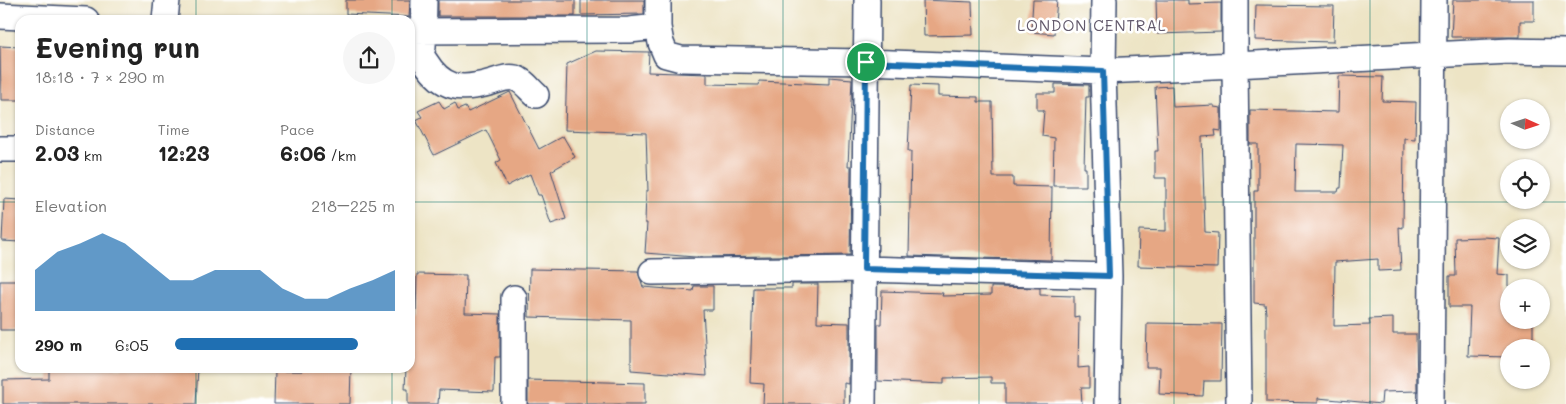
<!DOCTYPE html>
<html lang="en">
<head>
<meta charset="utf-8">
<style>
	:root { --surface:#fff; --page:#f6f6f6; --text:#222; --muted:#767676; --accent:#1f6fb2 }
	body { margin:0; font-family:Mali,sans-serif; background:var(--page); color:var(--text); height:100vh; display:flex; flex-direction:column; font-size:19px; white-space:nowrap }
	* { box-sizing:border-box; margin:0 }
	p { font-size:16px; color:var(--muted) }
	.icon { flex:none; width:28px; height:28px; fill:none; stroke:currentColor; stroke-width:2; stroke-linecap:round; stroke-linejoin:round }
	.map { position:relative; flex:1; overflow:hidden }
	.sheet { position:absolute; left:15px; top:15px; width:400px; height:358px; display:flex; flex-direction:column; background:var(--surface); border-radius:15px; box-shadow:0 1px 4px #0004 }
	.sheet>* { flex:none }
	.needle { width:32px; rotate:93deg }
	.fabs { position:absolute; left:1500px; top:99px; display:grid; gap:10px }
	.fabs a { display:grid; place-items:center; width:50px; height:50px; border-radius:50%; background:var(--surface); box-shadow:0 1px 4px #0004; font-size:25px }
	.pin { position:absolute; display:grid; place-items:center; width:42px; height:42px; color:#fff; margin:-21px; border:2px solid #fff; border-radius:50%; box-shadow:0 1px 5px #0007 }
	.round { display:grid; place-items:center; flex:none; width:52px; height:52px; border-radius:26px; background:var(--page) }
	.head { display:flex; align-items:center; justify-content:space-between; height:85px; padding:0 20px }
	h1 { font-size:28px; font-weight:700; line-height:38px }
	.stats { display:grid; grid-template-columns:repeat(3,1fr); gap:8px; height:85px; padding:5px 20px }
	.stats div { display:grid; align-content:center }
	.stats b { font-size:21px; font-weight:700 }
	.stats small { font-size:14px; font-weight:400 }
	.stats p { font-size:14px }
	.chart { height:140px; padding:10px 20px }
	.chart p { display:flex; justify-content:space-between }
	.chart svg { width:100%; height:90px; margin-top:5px; fill:var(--accent); opacity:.7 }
	ul { padding:0 20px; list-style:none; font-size:16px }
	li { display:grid; grid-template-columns:80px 60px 1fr; align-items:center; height:38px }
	li i { height:12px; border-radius:6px; background:var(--accent) }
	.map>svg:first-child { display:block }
</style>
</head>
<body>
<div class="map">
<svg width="1566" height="404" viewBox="0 0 1566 404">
	<rect width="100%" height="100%" fill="#fff"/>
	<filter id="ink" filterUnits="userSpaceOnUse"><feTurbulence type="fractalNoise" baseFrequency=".02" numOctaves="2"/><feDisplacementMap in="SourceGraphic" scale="10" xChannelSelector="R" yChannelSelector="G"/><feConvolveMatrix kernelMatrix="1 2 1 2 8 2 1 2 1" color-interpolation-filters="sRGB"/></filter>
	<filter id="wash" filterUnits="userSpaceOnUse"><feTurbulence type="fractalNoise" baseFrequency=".0096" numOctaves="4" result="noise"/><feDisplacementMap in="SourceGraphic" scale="20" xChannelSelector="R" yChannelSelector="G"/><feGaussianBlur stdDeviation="1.12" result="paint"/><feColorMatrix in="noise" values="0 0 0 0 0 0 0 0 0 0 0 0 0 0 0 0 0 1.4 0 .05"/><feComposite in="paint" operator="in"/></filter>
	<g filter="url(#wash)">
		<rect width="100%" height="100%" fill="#ede4c5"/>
		<g id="blocks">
			<!-- building -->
			<path fill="#e6a784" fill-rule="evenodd" d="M346,0H410L409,17L346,14Z
				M438,0H575V16H438Z
				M581,0H644V14L581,15Z
				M923,0L972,2L973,35L924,36Z
				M1033,0H1057L1054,34L1031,32Z
				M1156,0H1188V4L1221,3V32L1157,34Z
				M1453,0H1534V21H1520V37H1451Z
				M1256,5L1334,6L1333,42L1255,40Z
				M0,46L20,47V100H1Z
				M596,51L649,52L648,72L707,74V84L758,85L759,81L829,84V77L852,79L848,166H851L850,255L695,257L645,253L647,223H645L646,191H648L646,133L565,130L567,64Z
				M1339,76L1383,77L1382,101L1416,102L1415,139L1404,138L1403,228L1399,227L1401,270L1378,271V259L1335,262L1334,326L1370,325L1369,319L1393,318V334H1416L1417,391L1382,392L1381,404L1318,398V403L1266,402V313L1265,304L1254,303V191H1258V144H1250V110L1338,112ZM1296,144L1343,145L1341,188H1339L1338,192H1295Z
				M1055,84L1089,85V97H1086L1084,168H1086V186H1053L1054,138L1042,136L1044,110H1037V93H1055Z
				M911,85L938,86V96L978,97V102H992L993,177H1013V186L1052,187L1051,260L909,256L911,151H908Z
				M1172,86L1173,107L1214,105V107L1221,108V131L1215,130L1216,136L1202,137L1205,232L1218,233L1217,268L1138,266L1139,230L1166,231V178H1155V151H1158L1155,87Z
				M510,92L539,149L563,136L575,157L551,171L566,219L551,224L541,195H538L530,174L507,186L496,163L501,160L486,130L434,155L416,120L422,117L418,111L439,101L444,109L455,103L458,110L465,107L468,112Z
				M4,199L20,200V242L2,241Z
				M1483,237L1499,238L1497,274L1509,275V320H1533V348H1509V357L1468,356L1470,307H1449V276H1456L1455,238Z
				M530,269L638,271L643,287L693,291L694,286H713V310H703L707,376L631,370V320L529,317Z
				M417,274L466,275L465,313L500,314V357H495L494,392L439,390L438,404H408V389H405L406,368H410V315H416Z
				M0,281H20V330H0Z
				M792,284H818L817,322L849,323V384L844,383V404H763L764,384L750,383L753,288H792Z
				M991,287L1040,288V295L1074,296V317L1079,316L1078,368L1089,367V388H1081L1082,404H1005V383H991V377L944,378V384L878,381V324H881L882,291L943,293L942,296L991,295Z
				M1147,323L1222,324L1221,381H1204L1203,396L1159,394L1160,367H1146Z
				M49,368H198L196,404H3V380L49,379Z
				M301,368H351L350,404H274L275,371H302Z
				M528,380L645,383V404H528Z"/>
		</g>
	</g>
	<g filter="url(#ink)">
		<use href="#blocks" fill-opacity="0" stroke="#3a4a6d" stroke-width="1"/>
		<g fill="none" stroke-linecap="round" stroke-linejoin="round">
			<!-- minor casing -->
			<g stroke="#3a4a6d" stroke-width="28">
				<path id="minor" d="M1104,0L1103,71L1109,276L1107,404
					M0,16L86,20
					M165,20L167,0
					M658,27V0
					M410,31L629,30L658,27L661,43L666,55L681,59L866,62L1103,71L1235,65V0
					M423,47L424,0
					M425,61C443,90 461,91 492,82C499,80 507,76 515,78C523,80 530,90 536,95
					M0,149H20
					M652,272L864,269L1109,276
					M514,404V298
					M863,404L867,0
					M1239,404L1235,65L1510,51L1566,52
					M1431,404L1434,0"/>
			</g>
			<!-- minor -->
			<use href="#minor" stroke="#fff" stroke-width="25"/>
		</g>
	</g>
	<g fill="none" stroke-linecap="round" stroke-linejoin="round" filter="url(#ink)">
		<!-- route casing -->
		<g stroke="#fff" stroke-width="10">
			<path id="route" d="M866,62L1103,71L1109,276L864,269Z"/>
		</g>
		<!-- route -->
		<use href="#route" stroke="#1f6fb2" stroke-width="6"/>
	</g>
	<!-- grid -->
	<path fill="none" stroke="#0f766e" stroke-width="1" stroke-opacity="0.55" d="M196,0V20M392,0V20M587,0V404M783,0V404M979,0V404M1174,0V404M1370,0V404M0,202H20M410,202H1566M196,368V404M392,368V404"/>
	<g text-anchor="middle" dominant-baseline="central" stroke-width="5" stroke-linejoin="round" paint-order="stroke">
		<!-- quarter labels -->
		<g font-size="15" letter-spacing="1" fill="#62596b" stroke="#fff">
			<text x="1092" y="25">LONDON CENTRAL</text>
		</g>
	</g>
</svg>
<div class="fabs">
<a><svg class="needle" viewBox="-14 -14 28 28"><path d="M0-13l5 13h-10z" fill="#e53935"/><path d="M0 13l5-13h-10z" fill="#767676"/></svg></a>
<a><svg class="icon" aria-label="locate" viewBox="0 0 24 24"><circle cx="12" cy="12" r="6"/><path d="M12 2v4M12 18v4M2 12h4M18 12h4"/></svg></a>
<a><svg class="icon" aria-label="layers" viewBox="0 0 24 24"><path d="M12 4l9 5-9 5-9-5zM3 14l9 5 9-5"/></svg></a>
<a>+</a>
<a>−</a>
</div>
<div class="pin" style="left:866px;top:62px;background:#1e9e55"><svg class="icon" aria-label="arrive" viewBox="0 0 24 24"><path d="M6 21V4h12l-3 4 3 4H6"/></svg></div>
<section class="sheet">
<div class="head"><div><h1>Evening run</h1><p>18:18 · 7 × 290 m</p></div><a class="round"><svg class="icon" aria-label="share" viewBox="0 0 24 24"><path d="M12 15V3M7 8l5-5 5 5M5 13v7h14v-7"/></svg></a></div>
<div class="stats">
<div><p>Distance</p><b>2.03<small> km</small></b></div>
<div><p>Time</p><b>12:23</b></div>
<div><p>Pace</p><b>6:06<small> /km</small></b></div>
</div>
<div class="chart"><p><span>Elevation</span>218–225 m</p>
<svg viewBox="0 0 160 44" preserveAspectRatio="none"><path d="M0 44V24L10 15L20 11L30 6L40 11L50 20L60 29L70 29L80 24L90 24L100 24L110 33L120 38L130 38L140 33L150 29L160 24V44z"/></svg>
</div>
<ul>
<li><b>290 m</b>6:05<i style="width:83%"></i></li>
</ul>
</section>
</div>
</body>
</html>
